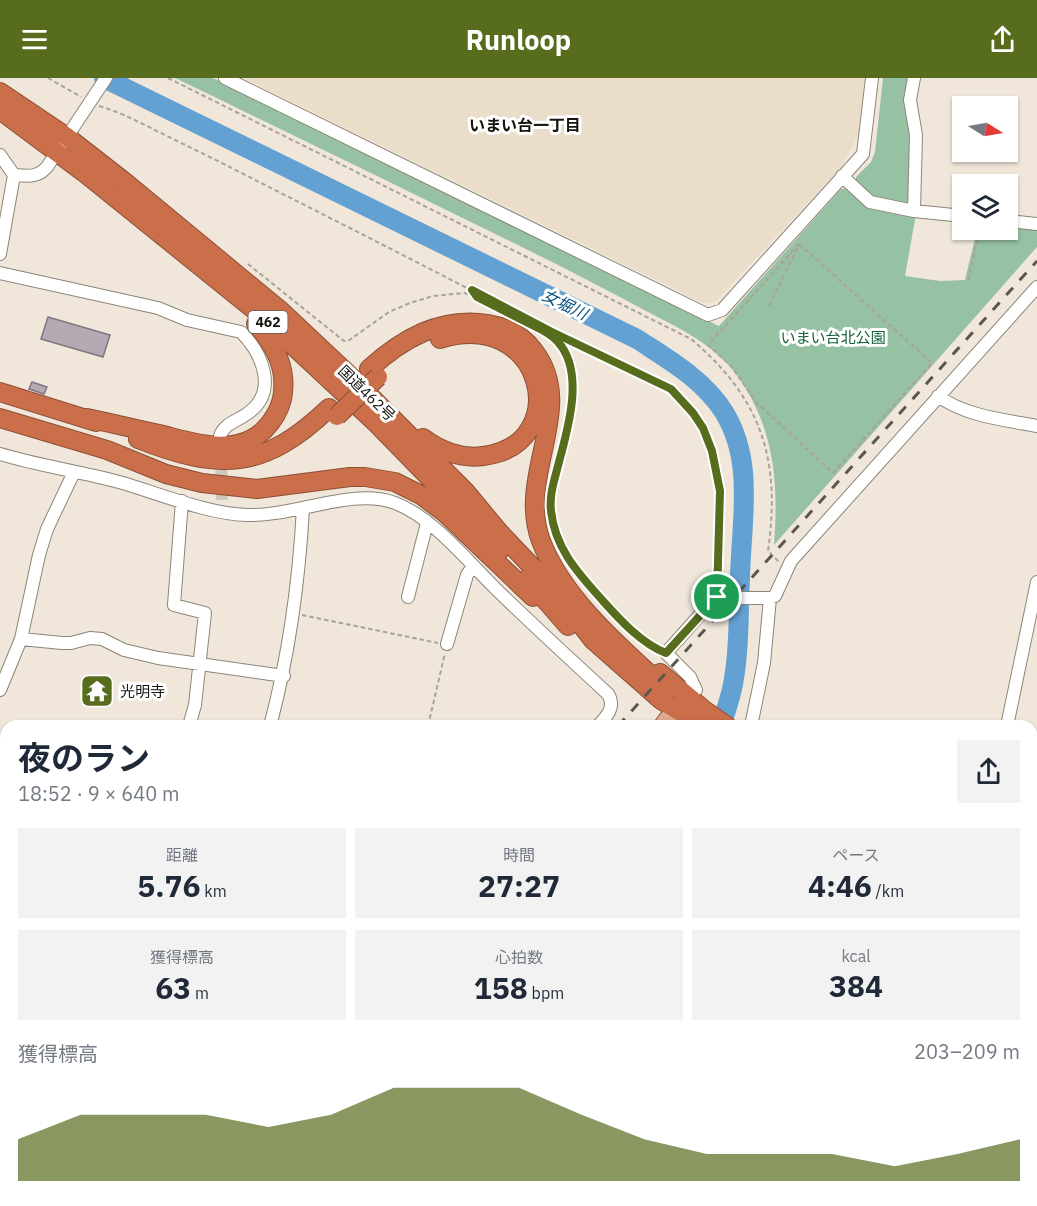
<!DOCTYPE html>
<html lang="ja">
<head>
<meta charset="utf-8">
<style>
	:root { --surface:#fff; --page:#f2f2f3; --text:#1f2937; --muted:#747a83; --accent:#576d1d }
	body { margin:0; font-family:"IBM Plex Sans","Noto Sans JP",sans-serif; background:var(--page); color:var(--text); height:100vh; display:flex; flex-direction:column; font-size:22px; white-space:nowrap }
	* { box-sizing:border-box; margin:0 }
	p { font-size:20px; color:var(--muted) }
	.icon { flex:none; width:33px; height:33px; fill:none; stroke:currentColor; stroke-width:2; stroke-linecap:round; stroke-linejoin:round }
	.map { position:relative; flex:1; overflow:hidden }
	.panel { position:absolute; left:0px; top:642px; width:1038px; height:486px; display:flex; flex-direction:column; background:var(--surface); border-radius:18px 18px 0 0; box-shadow:0 2px 4px #0004 }
	.panel>* { flex:none }
	.needle { width:39px; rotate:101deg }
	.controls { position:absolute; left:952px; top:18px; display:grid; gap:12px }
	.controls a { display:grid; place-items:center; width:66px; height:66px; border-radius:0px; background:var(--surface); box-shadow:0 2px 4px #0004; font-size:30px }
	.pin { position:absolute; display:grid; place-items:center; width:51px; height:51px; color:#fff; margin:-26px; border:3px solid #fff; border-radius:50%; box-shadow:0 2px 6px #0007 }
	.round { display:grid; place-items:center; flex:none; width:63px; height:63px; border-radius:0px; background:var(--page) }
	.overview { display:flex; align-items:center; justify-content:space-between; height:102px; padding:0 18px }
	h1 { font-size:33px; font-weight:700; line-height:45px }
	.metrics { display:grid; grid-template-columns:repeat(3,1fr); gap:9px; height:102px; padding:6px 18px }
	.metrics div { display:grid; align-content:center; border-radius:0px; background:var(--page); text-align:center }
	.metrics b { font-size:30px; font-weight:700 }
	.metrics small { font-size:16px; font-weight:400 }
	.metrics p { font-size:16px }
	.chart { height:168px; padding:12px 18px }
	.chart p { display:flex; justify-content:space-between }
	.chart svg { width:100%; height:108px; margin-top:6px; fill:var(--accent); opacity:.7 }
	header { display:flex; justify-content:space-between; align-items:center; height:78px; padding:0 18px; background:var(--accent); color:#fff; font-size:27px; font-weight:700 }
	.map>svg:first-child { display:block }
</style>
</head>
<body>
<header><svg class="icon" aria-label="menu" viewBox="0 0 24 24"><path d="M4 6h16M4 12h16M4 18h16"/></svg>Runloop<svg class="icon" aria-label="share" viewBox="0 0 24 24"><path d="M12 15V3M7 8l5-5 5 5M5 13v7h14v-7"/></svg></header>
<div class="map">
<svg width="1037" height="1128" viewBox="0 0 1037 1128">
	<rect width="100%" height="100%" fill="#f0e7da"/>
	<!-- built -->
	<path fill="#eaddc9" d="M244,0H865L858,58L842,88L715,224L703,225Z"/>
	<!-- green -->
	<path fill="#97c1a3" d="M175,0H213L719,248L841,111L850,110L916,136L905,198L940,203L965,202L977,152H1008V146L1037,149V169L774,467C779,402 774,344 732,291C709,264 677,249 646,233C617,217 587,202 558,187C431,124 303,62 175,0Z
		M883,0H910L912,51L909,128L873,122L855,105L856,99L871,84L875,74Z"/>
	<g fill="none" stroke-linecap="round" stroke-linejoin="round">
		<!-- river -->
		<path stroke="#64a1d3" stroke-width="20" d="M104,0L637,261C669,282 703,301 724,334C755,384 741,444 740,500C738,533 740,566 734,600C732,616 726,632 721,648
			M786,1128V1122"/>
	</g>
	<!-- building -->
	<path fill="#b5a9b3" stroke="#81757f" stroke-width="1.5" d="M48,239L110,257L103,279L41,261Z
		M32,304L47,309L44,316L29,311Z
		M92,599L109,604L102,627L85,621Z"/>
	<g fill="none" stroke-linecap="round" stroke-linejoin="round">
		<!-- minor-tunnel -->
		<path stroke="#cfc7bc" stroke-width="12" stroke-dasharray="12 6" stroke-linecap="butt" d="M221,374L222,422"/>
		<!-- minor casing -->
		<g stroke="#8c8579" stroke-width="14">
			<path id="minor" d="M225,0L708,237L722,232L863,76L872,0
				M914,0L910,22L916,57L914,133
				M0,77L14,97L0,176
				M14,97C28,98 37,100 47,89L106,0
				M842,98L870,124L914,133L963,138
				M1008,143L1037,146
				M0,195L158,230L187,242L241,254C263,276 278,314 248,335C238,343 224,345 220,358
				M938,318C965,338 1005,342 1037,348
				M0,376C39,388 80,393 119,404C158,415 207,436 247,437C293,439 352,409 395,425C434,440 468,484 498,513C534,548 571,582 608,616C616,629 607,638 598,648
				M182,423L174,527L205,535L195,627L189,648
				M408,519L427,445
				M21,561L39,477L47,451L74,394
				M447,566L467,497L473,488
				M0,612L21,561L62,565H71L90,560L102,561L124,572L158,580L284,598
				M696,612L690,599L666,575L715,520H770L775,518L791,483L1037,209
				M270,648C289,577 299,504 303,430
				M751,648L764,585L770,520
				M1007,648L1037,504
				M0,888L6,890
				M0,941L2,943
				M1032,964L1037,965
				M1032,1121L1035,1128
				M322,1122L331,1128
				M453,1128L454,1122
				M610,1128L611,1122
				M883,1128L884,1122"/>
		</g>
		<!-- major casing -->
		<g stroke="#8c4f36" stroke-width="17">
			<path id="major" d="M661,648L667,640L678,634
				M222,1128L228,1122
				M244,1128L250,1122"/>
		</g>
		<!-- highway casing -->
		<g stroke="#8c4f36" stroke-width="20">
			<path id="highway" d="M0,14L67,59L126,105L281,233L347,295L465,413L499,454L555,513L593,562L661,622L704,648
				M0,32L86,96L257,234L377,346L500,472
				M369,291C402,261 441,238 488,246C506,249 523,258 534,273C578,330 516,397 541,463C563,521 622,571 667,612
				M0,314L96,344
				M0,340L107,372L166,396L202,405L257,411L350,399H365L395,404L421,417L445,435L533,519
				M87,340C111,345 135,351 159,356C192,364 235,380 264,352C273,343 279,333 282,321C288,290 275,268 256,246
				M423,360C440,373 462,381 483,378C575,367 545,229 440,261
				M138,361C220,393 263,393 329,330
				M527,501L568,548
				M660,595L704,632L727,648
				M1032,787L1037,789
				M1032,804L1037,806"/>
		</g>
		<!-- path -->
		<path stroke="#a9a298" stroke-width="2" stroke-dasharray="4.5 3" stroke-linecap="butt" d="M48,0L81,19
			M168,0L691,261C762,321 781,382 768,473L780,485
			M99,28C124,35 146,48 169,59C200,74 232,90 263,106C362,156 462,207 561,259C605,282 661,294 693,335C732,384 718,453 717,511
			M799,166L932,285L833,395L757,325L731,288L708,267Z
			M248,186L344,263H348L389,234L410,225L433,218L465,215L544,253C608,296 547,377 551,432C552,445 556,460 562,471C578,501 627,552 655,571
			M968,202L980,152
			M769,228L798,169
			M302,537L438,565
			M428,648L445,575
			M1032,751H1037"/>
		<!-- minor -->
		<use href="#minor" stroke="#fff" stroke-width="12"/>
		<!-- major -->
		<use href="#major" stroke="#e0a993" stroke-width="15"/>
		<!-- highway -->
		<use href="#highway" stroke="#cb6f4b" stroke-width="18"/>
		<!-- rail -->
		<path stroke="#5b574f" stroke-width="3" stroke-dasharray="10 10" stroke-linecap="butt" d="M618,648L1037,183
			M195,1128L200,1122"/>
		<!-- highway-bridge casing -->
		<g stroke="#8c4f36" stroke-width="20" stroke-linecap="butt">
			<path id="highway-bridge" d="M337,338L378,299"/>
		</g>
		<!-- highway-bridge -->
		<use href="#highway-bridge" stroke="#cb6f4b" stroke-width="18"/>
	</g>
	<g fill="none" stroke-linecap="round" stroke-linejoin="round">
		<!-- route casing -->
		<g stroke="#fff" stroke-width="12">
			<path id="route" d="M717,519L720,413L712,373L703,350L693,335L671,311L552,254L544,253L477,219L472,212L552,254L544,253C549,256 554,259 558,264C585,294 568,350 559,384C555,400 549,416 551,433C555,471 579,496 603,523C620,542 642,566 666,575L717,519"/>
		</g>
		<!-- route -->
		<use href="#route" stroke="#576d1d" stroke-width="8"/>
	</g>
	<!-- icons -->
	<defs>
		<g id="temple-square" transform="scale(1.725)"><rect x="-9" y="-9" width="18" height="18" rx="4" fill="#576d1d" stroke="#fff"/><path d="M0-6L5-2H3V0L6.5 2.5H4V6H1.5V3h-3V6H-4V2.5H-6.5L-3 0V-2H-5Z" fill="#fff"/></g>
	</defs>
	<g fill-rule="evenodd">
		<use href="#temple-square" x="97" y="613"/>
	</g>
	<g text-anchor="middle" dominant-baseline="central" stroke-width="6" stroke-linejoin="round" paint-order="stroke">
		<!-- shield labels -->
		<rect fill="#fff" stroke="#5d5a57" stroke-width="1.5" x="248.5" y="233" width="39" height="22" rx="4.5"/>
		<g font-size="14" font-weight="bold" fill="#17140f">
			<text x="268" y="244">462</text>
		</g>
		<!-- park labels -->
		<g font-size="15" fill="#136237" stroke="#fff">
			<text x="833" y="259">いまい台北公園</text>
		</g>
		<!-- street labels -->
		<g font-size="15" fill="#17140f" stroke="#fff">
			<text transform="translate(367 315) rotate(44)">国道462号</text>
		</g>
		<!-- poi labels -->
		<g font-size="15" fill="#17140f" stroke="#fff" text-anchor="start">
			<text x="120" y="613">光明寺</text>
		</g>
		<!-- neighbourhood labels -->
		<g font-size="16" font-weight="bold" fill="#17140f" stroke="#fff">
			<text x="525" y="47">いまい台一丁目</text>
		</g>
		<!-- water labels -->
		<g font-size="16" font-style="italic" fill="#004e7d" stroke="#fff">
			<text transform="translate(565 226) rotate(26)">女堀川</text>
		</g>
	</g>
</svg>
<div class="controls">
<a><svg class="needle" viewBox="-14 -14 28 28"><path d="M0-13l5 13h-10z" fill="#e53935"/><path d="M0 13l5-13h-10z" fill="#747a83"/></svg></a>
<a><svg class="icon" aria-label="layers" viewBox="0 0 24 24"><path d="M12 4l9 5-9 5-9-5zM3 14l9 5 9-5"/></svg></a>
</div>
<div class="pin" style="left:717px;top:519px;background:#1e9e55"><svg class="icon" aria-label="arrive" viewBox="0 0 24 24"><path d="M6 21V4h12l-3 4 3 4H6"/></svg></div>
<section class="panel">
<div class="overview"><div><h1>夜のラン</h1><p>18:52 · 9 × 640 m</p></div><a class="round"><svg class="icon" aria-label="share" viewBox="0 0 24 24"><path d="M12 15V3M7 8l5-5 5 5M5 13v7h14v-7"/></svg></a></div>
<div class="metrics">
<div><p>距離</p><b>5.76<small> km</small></b></div>
<div><p>時間</p><b>27:27</b></div>
<div><p>ペース</p><b>4:46<small> /km</small></b></div>
</div>
<div class="metrics">
<div><p>獲得標高</p><b>63<small> m</small></b></div>
<div><p>心拍数</p><b>158<small> bpm</small></b></div>
<div><p>kcal</p><b>384</b></div>
</div>
<div class="chart"><p><span>獲得標高</span>203–209 m</p>
<svg viewBox="0 0 160 44" preserveAspectRatio="none"><path d="M0 44V27L10 17L20 17L30 17L40 22L50 17L60 6L70 6L80 6L90 17L100 27L110 33L120 33L130 33L140 38L150 33L160 27V44z"/></svg>
</div>
</section>
</div>
</body>
</html>
